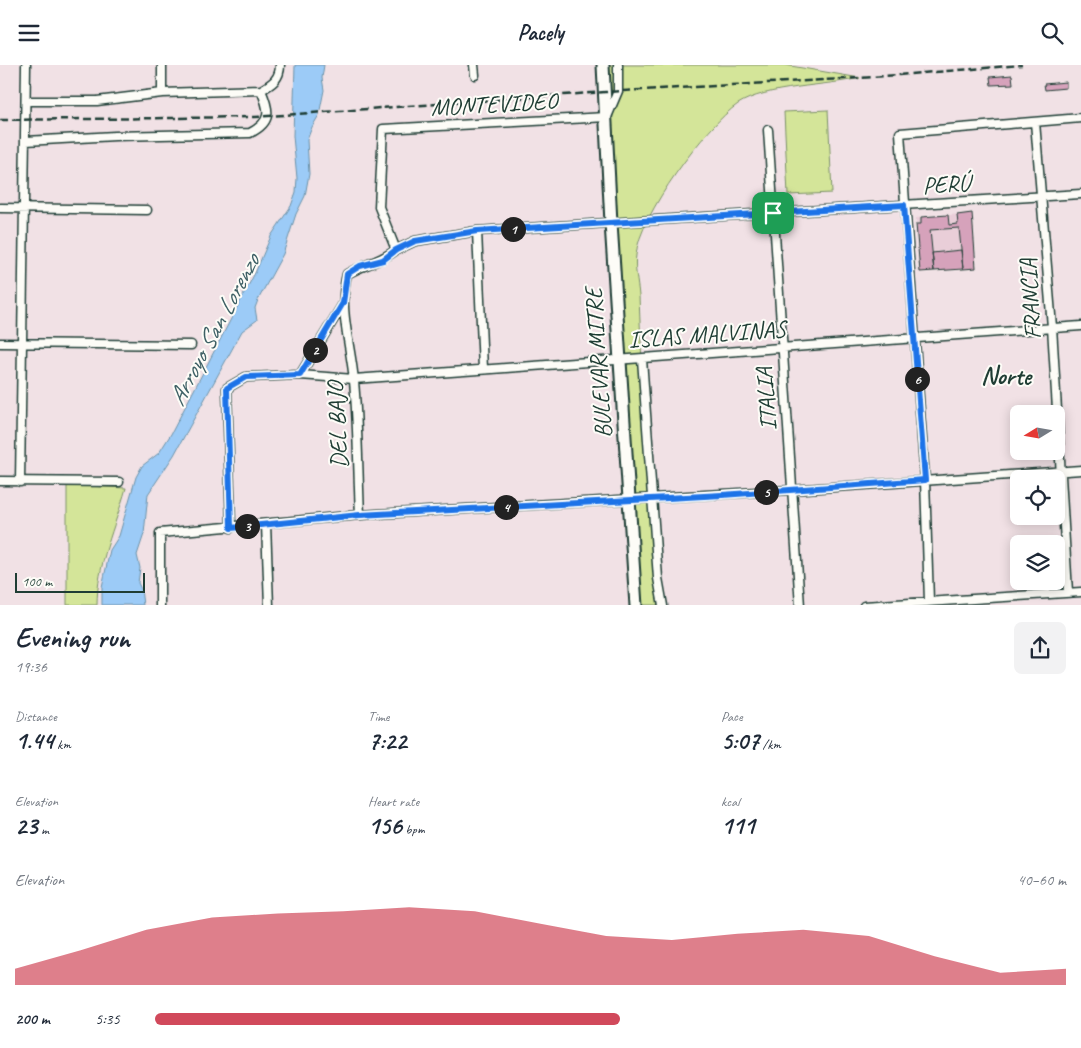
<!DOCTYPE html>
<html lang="en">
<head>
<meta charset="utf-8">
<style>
	:root { --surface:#fff; --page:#f2f2f3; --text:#1f2937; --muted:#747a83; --accent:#d1495b }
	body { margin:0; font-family:Caveat,sans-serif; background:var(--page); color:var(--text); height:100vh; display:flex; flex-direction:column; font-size:19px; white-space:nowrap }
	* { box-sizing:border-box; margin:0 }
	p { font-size:16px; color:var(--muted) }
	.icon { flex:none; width:28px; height:28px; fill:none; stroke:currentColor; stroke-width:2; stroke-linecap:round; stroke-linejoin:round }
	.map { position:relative; height:540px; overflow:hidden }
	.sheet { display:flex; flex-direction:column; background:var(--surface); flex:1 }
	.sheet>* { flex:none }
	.needle { width:32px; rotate:259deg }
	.tools { position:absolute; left:1010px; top:340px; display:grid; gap:10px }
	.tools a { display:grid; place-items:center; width:55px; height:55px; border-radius:8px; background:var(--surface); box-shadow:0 2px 12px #0003; font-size:25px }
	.scale { position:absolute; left:15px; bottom:12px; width:130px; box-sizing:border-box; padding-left:5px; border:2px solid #1f3d34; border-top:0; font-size:14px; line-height:18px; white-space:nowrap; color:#1f3d34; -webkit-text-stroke:4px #fdfcf7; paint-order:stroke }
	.pin { position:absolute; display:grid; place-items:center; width:42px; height:42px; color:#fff; margin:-21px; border-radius:10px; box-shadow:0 2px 8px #0006 }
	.km { position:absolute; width:25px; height:25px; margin:-12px; border-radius:50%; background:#222; color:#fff; font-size:14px; line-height:25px; text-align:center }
	.round { display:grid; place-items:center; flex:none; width:52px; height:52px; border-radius:8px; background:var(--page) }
	.headline { display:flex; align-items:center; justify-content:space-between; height:85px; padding:0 15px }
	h1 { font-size:28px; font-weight:700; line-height:38px }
	.stats { display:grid; grid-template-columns:repeat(3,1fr); gap:8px; height:85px; padding:5px 15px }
	.stats div { display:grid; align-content:center }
	.stats b { font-size:25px; font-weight:700 }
	.stats small { font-size:14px; font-weight:400 }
	.stats p { font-size:14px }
	.chart { height:140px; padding:10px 15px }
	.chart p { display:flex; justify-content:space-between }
	.chart svg { width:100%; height:90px; margin-top:5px; fill:var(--accent); opacity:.7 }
	ul { padding:0 15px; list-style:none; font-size:16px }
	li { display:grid; grid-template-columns:80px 60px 1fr; align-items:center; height:38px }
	li i { height:12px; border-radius:6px; background:var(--accent) }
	header { display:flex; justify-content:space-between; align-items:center; height:65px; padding:0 15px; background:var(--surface); font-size:22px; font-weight:700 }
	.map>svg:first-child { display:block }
</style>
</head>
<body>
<header><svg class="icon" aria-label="menu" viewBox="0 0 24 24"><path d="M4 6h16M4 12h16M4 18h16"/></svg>Pacely<svg class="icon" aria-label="search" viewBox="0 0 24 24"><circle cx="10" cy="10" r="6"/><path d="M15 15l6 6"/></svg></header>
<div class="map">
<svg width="1081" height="541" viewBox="0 0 1081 541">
	<rect width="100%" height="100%" fill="#f1e1e5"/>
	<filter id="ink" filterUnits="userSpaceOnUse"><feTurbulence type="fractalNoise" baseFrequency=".02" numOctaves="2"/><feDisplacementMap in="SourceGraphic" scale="10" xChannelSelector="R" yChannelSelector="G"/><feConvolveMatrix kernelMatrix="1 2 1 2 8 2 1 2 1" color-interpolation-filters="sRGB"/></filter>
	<g filter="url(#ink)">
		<!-- built -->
		<path fill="#e9ced8" d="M972,148L976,203L920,207L916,153Z"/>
		<!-- green -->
		<path fill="#d4e599" stroke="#7a9166" d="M603,0H785L860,13C826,21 766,21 738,39C706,61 639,151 636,190C634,203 638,218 639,231C640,258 641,284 643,311C650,387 656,464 663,540H636Z
			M828,45L832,128L788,130L784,47Z
			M67,420L126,423C115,462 97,500 97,540H67Z"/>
		<!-- water -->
		<path fill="#9ccbf7" stroke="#6a92a9" d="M295,0H324L322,13L324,25L319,50L312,62L307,75L309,109L305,131L296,149L283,189L258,235L255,243L257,255L242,266L174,390L148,429L144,469L137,490L140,503L138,518L141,524L143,540H102V522L110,485L119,471L136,412L142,401L159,388L171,369L256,206L271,171L291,141L296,127L297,113L293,71Z"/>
		<!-- building -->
		<path fill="#d6a2bb" stroke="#1f3d34" d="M1012,10L1013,19L991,20L990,12Z
			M1066,17V23L1045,25L1044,19Z
			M972,148L976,203L963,204L959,163L930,165L934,206L920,207L916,159H921V152L948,150L949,160L958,159L957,150Z
			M961,185L963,204L934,206L932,188Z"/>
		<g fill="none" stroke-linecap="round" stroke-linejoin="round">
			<!-- street casing -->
			<g stroke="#1f3d34" stroke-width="11">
				<path id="street" d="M162,0V28
					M474,0L475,10
					M26,36H97L162,28L261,25C272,19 280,14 280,0
					M1035,57L1052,262L1068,527
					M768,65L800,541
					M26,76L115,71L250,68C272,57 270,46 261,25
					M0,143L147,145
					M477,166L483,304
					M396,185L415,176L477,166L1081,129
					M0,278L191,280
					M642,294L658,513L663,541
					M300,310L343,239
					M0,416L119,417
					M20,417L26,0
					M360,450C358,406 358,360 354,316C351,280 338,244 347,209C364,199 380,197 396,185L379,142L383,64L607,52L618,26V0
					M266,459L269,541
					M231,463L227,323L246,312L300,310L354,314L1081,261
					M929,536L925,415L900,68L1081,53
					M160,541V468L360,450L791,425L1081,405
					M864,541L1081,527"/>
			</g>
			<!-- secondary casing -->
			<g stroke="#1f3d34" stroke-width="15">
				<path id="secondary" d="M603,0L611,158L636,541"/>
			</g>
			<!-- street -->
			<use href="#street" stroke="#fdfcf7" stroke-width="8"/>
			<!-- secondary -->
			<use href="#secondary" stroke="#fdfcf7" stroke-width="11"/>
			<!-- rail -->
			<path stroke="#1f3d34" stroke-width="2.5" stroke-dasharray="8 4" stroke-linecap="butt" d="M0,55L255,52L605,27L860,13L1022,0"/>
		</g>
	</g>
	<g fill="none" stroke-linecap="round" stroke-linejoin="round" filter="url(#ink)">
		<!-- route casing -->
		<g stroke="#fff" stroke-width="10">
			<path id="route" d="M904,140L925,415L722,430L360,450L231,463L227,323L246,312L300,310L343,238L347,209L360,201L383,195L396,185L415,176L477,166Z"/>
		</g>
		<!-- route -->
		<use href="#route" stroke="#1a73e8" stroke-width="6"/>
	</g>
	<g text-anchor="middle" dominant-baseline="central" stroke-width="4" stroke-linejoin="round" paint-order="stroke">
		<!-- street labels -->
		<g font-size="24" fill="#1f3d34" stroke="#fdfcf7">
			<text transform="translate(494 39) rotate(-3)">MONTEVIDEO</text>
			<text transform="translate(946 119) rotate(-4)">PERÚ</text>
			<text transform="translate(1030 234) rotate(-94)">FRANCIA</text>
			<text transform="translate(707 269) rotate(-4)">ISLAS MALVINAS</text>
			<text transform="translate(598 298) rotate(-94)">BULEVAR MITRE</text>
			<text transform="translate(766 334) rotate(-94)">ITALIA</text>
			<text transform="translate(337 360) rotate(-93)">DEL BAJO</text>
		</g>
		<!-- water labels -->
		<g font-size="25" font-style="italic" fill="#3e6065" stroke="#fdfcf7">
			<text transform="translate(214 265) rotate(-62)">Arroyo San Lorenzo</text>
		</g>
		<!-- neighbourhood labels -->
		<g font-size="25" font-weight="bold" fill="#1f3d34" stroke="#fdfcf7">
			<text x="1006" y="311">Norte</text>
		</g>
	</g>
</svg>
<div class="tools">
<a><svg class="needle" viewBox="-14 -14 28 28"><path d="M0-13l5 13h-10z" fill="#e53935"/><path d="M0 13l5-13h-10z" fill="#747a83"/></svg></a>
<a><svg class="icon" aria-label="locate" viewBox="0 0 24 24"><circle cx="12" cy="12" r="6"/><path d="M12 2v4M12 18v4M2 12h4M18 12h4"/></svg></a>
<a><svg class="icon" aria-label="layers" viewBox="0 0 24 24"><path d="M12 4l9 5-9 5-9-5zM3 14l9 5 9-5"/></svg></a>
</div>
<div class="scale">100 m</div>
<div class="pin" style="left:773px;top:148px;background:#1e9e55"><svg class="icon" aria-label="arrive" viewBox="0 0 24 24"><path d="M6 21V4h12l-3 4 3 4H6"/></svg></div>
<b class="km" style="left:513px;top:164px">1</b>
<b class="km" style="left:315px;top:285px">2</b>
<b class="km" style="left:247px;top:461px">3</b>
<b class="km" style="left:506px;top:442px">4</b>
<b class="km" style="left:766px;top:427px">5</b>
<b class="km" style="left:917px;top:314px">6</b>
</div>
<section class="sheet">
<div class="headline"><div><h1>Evening run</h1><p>19:36</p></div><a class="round"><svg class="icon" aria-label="share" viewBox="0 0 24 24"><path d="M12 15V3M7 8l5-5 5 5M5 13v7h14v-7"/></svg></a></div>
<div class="stats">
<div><p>Distance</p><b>1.44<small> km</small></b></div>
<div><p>Time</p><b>7:22</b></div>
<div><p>Pace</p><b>5:07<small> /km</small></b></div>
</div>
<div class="stats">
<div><p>Elevation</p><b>23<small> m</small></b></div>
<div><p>Heart rate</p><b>156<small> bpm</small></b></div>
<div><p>kcal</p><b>111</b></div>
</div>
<div class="chart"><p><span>Elevation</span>40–60 m</p>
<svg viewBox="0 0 160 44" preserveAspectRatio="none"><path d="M0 44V36L10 27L20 17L30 11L40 9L50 8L60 6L70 8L80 14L90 20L100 22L110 19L120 17L130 20L140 30L150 38L160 36V44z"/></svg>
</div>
<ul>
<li><b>200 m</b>5:35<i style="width:51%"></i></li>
</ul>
</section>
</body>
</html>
